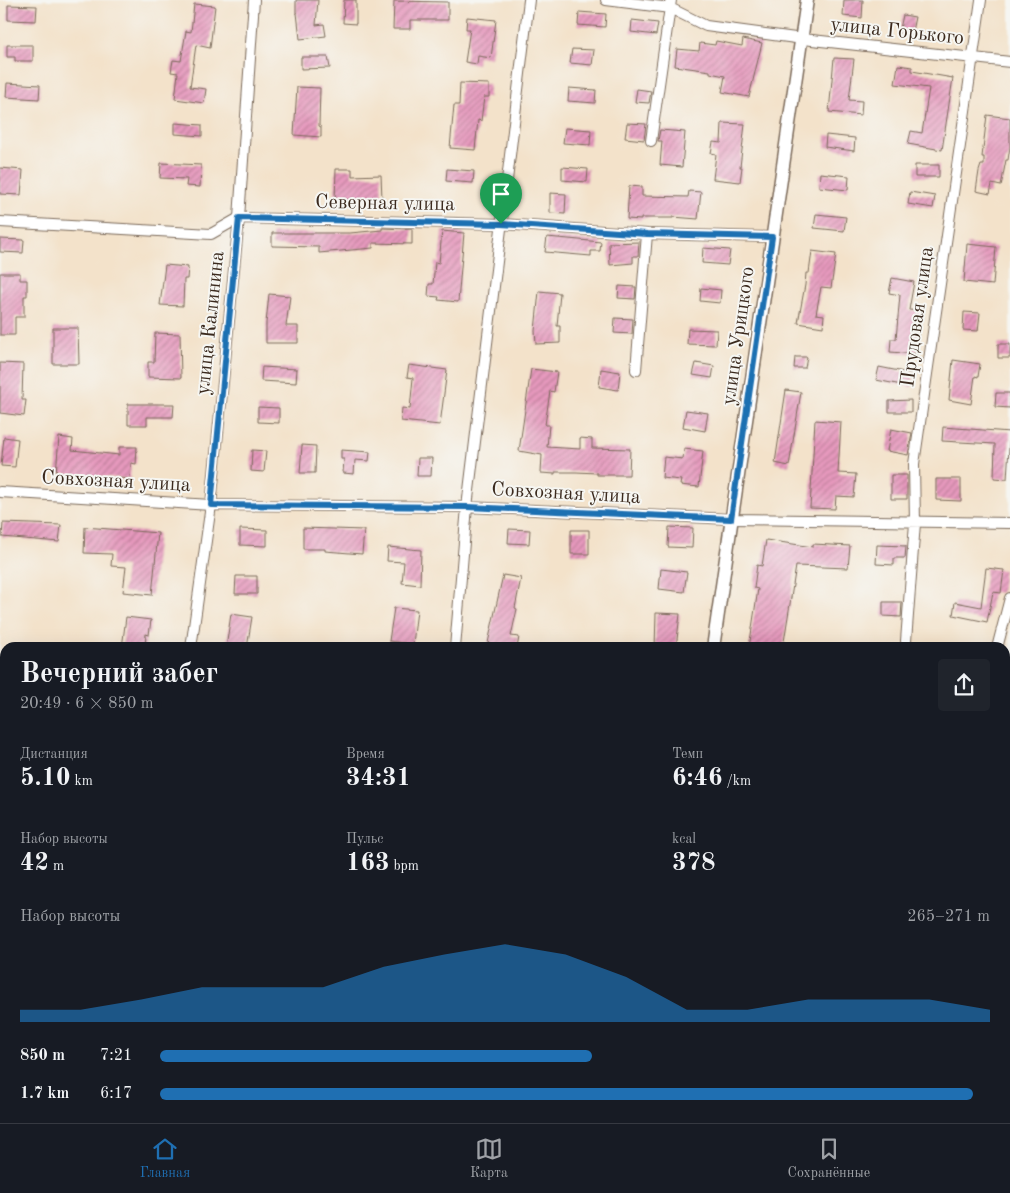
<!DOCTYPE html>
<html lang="ru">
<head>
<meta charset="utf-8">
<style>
	:root { --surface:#171b24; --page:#20242c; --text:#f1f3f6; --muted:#9ea1a6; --line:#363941; --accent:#1f6fb2 }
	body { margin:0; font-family:"Old Standard TT",serif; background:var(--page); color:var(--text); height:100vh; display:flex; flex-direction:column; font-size:19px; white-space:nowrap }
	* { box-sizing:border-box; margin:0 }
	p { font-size:16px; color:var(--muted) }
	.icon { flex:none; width:28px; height:28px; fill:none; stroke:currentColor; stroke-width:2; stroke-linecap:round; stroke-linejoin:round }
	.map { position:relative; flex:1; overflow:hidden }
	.side { position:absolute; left:0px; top:642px; width:1010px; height:481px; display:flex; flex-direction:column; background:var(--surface); border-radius:15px 15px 0 0; box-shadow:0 5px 20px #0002 }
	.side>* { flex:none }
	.pin { position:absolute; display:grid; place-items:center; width:42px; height:42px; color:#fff; margin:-51px -21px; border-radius:50% 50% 50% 0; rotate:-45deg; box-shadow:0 0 5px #0007 }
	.pin .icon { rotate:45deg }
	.round { display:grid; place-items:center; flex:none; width:52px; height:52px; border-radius:5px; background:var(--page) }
	.summary { display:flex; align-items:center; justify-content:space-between; height:85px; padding:0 20px }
	h1 { font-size:28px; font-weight:800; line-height:38px }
	.metrics { display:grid; grid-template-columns:repeat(3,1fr); gap:8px; height:85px; padding:5px 20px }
	.metrics div { display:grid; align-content:center }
	.metrics b { font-size:25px; font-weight:800 }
	.metrics small { font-size:14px; font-weight:400 }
	.metrics p { font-size:14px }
	.chart { height:140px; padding:10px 20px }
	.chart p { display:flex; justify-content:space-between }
	.chart svg { width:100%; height:90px; margin-top:5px; fill:var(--accent); opacity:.7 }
	ul { padding:0 20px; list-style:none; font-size:16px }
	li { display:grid; grid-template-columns:80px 60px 1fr; align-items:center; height:38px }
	li i { height:12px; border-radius:6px; background:var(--accent) }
	.dock { display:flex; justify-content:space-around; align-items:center; height:70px; border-top:1px solid var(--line); background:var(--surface); font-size:14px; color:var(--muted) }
	.dock a { display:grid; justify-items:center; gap:2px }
	.dock .active { color:var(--accent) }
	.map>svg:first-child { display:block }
</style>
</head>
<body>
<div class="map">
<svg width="1010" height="1123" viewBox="0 0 1010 1123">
	<defs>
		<pattern id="building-hatch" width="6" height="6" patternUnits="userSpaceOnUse" patternTransform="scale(1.25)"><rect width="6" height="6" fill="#e699bd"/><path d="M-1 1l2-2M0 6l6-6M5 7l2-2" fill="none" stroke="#bc7d99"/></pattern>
	</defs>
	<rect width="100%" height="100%" fill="#f6f6f2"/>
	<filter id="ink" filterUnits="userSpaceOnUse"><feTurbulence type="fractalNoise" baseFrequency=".02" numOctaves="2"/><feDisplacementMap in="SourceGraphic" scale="10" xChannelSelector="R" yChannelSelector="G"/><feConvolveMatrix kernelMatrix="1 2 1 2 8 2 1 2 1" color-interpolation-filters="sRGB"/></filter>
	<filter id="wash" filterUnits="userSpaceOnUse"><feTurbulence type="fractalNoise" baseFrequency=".0096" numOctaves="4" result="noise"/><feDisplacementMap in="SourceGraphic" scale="20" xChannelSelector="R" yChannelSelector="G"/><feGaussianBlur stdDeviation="1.12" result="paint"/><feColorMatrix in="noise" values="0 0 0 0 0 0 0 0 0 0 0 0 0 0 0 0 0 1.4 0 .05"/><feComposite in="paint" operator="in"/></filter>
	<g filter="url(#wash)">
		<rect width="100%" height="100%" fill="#f3e2ca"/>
		<!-- water -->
		<path fill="#71bdeb" stroke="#567484" d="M1005,777H1010V889L1005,886Z"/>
		<g id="blocks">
			<!-- building -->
			<path fill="url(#building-hatch)" d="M296,0H318L316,25L324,24L326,36L300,39L297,13H296Z
				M344,0H356V24L343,23Z
				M844,0H863L862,18L843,16Z
				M394,1L448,2V20H410V29H393Z
				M194,4L215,6L210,48L196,45L190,87L206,89L204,103L175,99L178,73L171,72L173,60L181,61L186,31L191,32Z
				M8,5L37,6L36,21L8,20Z
				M579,12L606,14L605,27L578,25Z
				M903,15L915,17L911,36L899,33Z
				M467,17L496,20L491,58L478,56L477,64L465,62L470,29H466Z
				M632,20L658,23L656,35L631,32Z
				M743,39L762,43L749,97L722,92L725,76L710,73V71L675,66L677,49L699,51L700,43L715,45L716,41L742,46Z
				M7,45H33V61H15V57H7Z
				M572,49L594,50L592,65L570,63Z
				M301,57H328L330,68L301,69Z
				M834,58L854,59L849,100L862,101L861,115L829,112Z
				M898,65L912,67V71L953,78L942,150L908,144L911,131L922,133L929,88L895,84Z
				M7,83L40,85L39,99L6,97Z
				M460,83L489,84V97H484L481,121L478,120L475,150L450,148L454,105H459Z
				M297,87L320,88L319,126L321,127V137L294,135Z
				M569,88L596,90L595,103L568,101Z
				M637,89L651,91L649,103L635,102Z
				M987,115L1010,118V147L1008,160H1006L1001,186L992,184L990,194L976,191L979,171L981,165H984V157H982Z
				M175,123L202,125V136L175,134Z
				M627,123L646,124L644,140L625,138Z
				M722,123L745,124L740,167H742L740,182L713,179L716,154L711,153L713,142L721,143Z
				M565,128L591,130L590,145L563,143Z
				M660,130L685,132L682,167L660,165L662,141H658Z
				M826,135L855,138L854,151L825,147Z
				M161,163L201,165L200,187L186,186L187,179L160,178Z
				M915,165H939V177H915Z
				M562,167L588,169L587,182L562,180Z
				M0,168L23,170L21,195L0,194Z
				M336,169H352V176L381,175L382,199L335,200Z
				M447,169L474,171L473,183L446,181Z
				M820,173L849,176L848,190L819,187Z
				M629,186L642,187V196L688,197L689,191L701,192L698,219L673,217V218H641V220L627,219Z
				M910,192L935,196L933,208L908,204Z
				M550,193L566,194L565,214L550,213Z
				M816,214L846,217L844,231L814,228Z
				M382,228L412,229V244L373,243V248L319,253V247L272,246V233H350L382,230Z
				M442,231L464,233L458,302L438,300L439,297L428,296L429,284H433L435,262L439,263Z
				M547,237L601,242L600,251H591V256L545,252Z
				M0,239L24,240L23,253L0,252Z
				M639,242L638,256H633V263L610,265L609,243Z
				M967,244L996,247L993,285L964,282Z
				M703,248L730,250L728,265L702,263Z
				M812,251L836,254L831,288L821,287L816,314L824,315L823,327L798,323L805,285L806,273H809Z
				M165,265L188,267L187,279H184L183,306L160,305Z
				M0,273H20V280H27V296H24V317H15V335H0Z
				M892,278L914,282L909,310L920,311L917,354L890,352L891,339H896L900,295L889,293Z
				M619,286L636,287L635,299L618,298Z
				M701,288L721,290L720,303L700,301Z
				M539,291L560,293L557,326H560V343L536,344L535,331Z
				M269,294L290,296L286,326H298V343H266V323Z
				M964,312L980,313L978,331L963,330Z
				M615,318L633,319L632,334L614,333Z
				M53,328H78L79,364H53Z
				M688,329L717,330L716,345L687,344Z
				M155,333L180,334L181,378L148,377V362H154Z
				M998,344H1010V358H998Z
				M795,357H807L805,368H794Z
				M953,360L980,364L978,377L975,376L971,404L949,400Z
				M0,363L23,364L22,400H26L24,416L0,413Z
				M696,363L714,366L712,378L693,375Z
				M409,365L447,370L440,425L401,421L402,408L410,409L413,378L407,377Z
				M262,367L297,369L296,383L261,381Z
				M879,367L914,374L912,387L876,380Z
				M531,369L557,372L554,392L550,391L545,425H549L547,447L580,449V438L592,439V448L630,449L629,475H597V473L576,472H555V474L541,473L542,455L519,451Z
				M601,369L620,372L618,390L599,387Z
				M786,390L801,392L789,466L775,463Z
				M996,393H1010V408L995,407Z
				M911,400V412H889V401Z
				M128,404H174L173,417H147V425H128Z
				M258,407L279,408V423L258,422Z
				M686,410L708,413L705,431L683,427Z
				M815,420L841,422L838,473L856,474L854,497L836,496L835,509L810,508Z
				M943,427L1010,432L1007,479L994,478L995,444L942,441Z
				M891,429L912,433L908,455L887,451Z
				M4,437L18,439L15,467L1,466Z
				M59,437L73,439L72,450L119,455V447H137L136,464L131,463L130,479L56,473Z
				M302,445L316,446L315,473H300Z
				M684,449L703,451L699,487L680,485L681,480L662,478L664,457L683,459Z
				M252,450L266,451L264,472L251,471Z
				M341,450L370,452L369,461L355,460L354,474L343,473L344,459H341Z
				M418,458H432L431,476H417Z
				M891,475H907V499H891Z
				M936,479H961V501L936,500Z
				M3,523L61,525L59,542L2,537Z
				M85,527L158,533L152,595L123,592L126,567L111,566L112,554L84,553Z
				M669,527L693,528L692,548L668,547Z
				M303,528L364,530L362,554L325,551V549H303Z
				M240,529L267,530V546L240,545Z
				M509,529L530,530L529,544L508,543Z
				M571,530H589V554H571Z
				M766,540L813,547V544L850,546L848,568L796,566L783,648H749L758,589L754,588L757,565L762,566Z
				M877,545L906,546L905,558H894V565L876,564Z
				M388,547L421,550L420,585L402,583L404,562L387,561Z
				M986,568L1004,570L1001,593L993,592L987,622L953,615L955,602L981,607Z
				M661,569L687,572L684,592L659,589Z
				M503,575L521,578L515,608L517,609L511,636L519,637L517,648L488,643Z
				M236,576H257V594H235Z
				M883,602H902L901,617L883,616Z
				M394,608L417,610L413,644L389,641Z
				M656,613L680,614L676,648H655Z
				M231,614L252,617L247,648H226Z
				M126,617L151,620L149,635L146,634L145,648H122Z"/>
		</g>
	</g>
	<g filter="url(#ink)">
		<use href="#blocks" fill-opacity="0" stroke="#7b6a5a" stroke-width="1"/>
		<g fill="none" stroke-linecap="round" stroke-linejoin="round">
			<!-- service casing -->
			<g stroke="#7b6a5a" stroke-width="8">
				<path id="service" d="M0,963H5
					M895,1119L897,1123"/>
			</g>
			<!-- minor casing -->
			<g stroke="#7b6a5a" stroke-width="12">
				<path id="minor" d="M606,0L670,8L706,26L803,39L1010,62
					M651,141L671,0
					M0,222L211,234L239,218L501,224L647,234L772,237
					M636,370L647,234
					M0,492L211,505L467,507L731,519L1010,523
					M906,641L915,523L914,464L981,0
					M191,648L211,505L239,218L254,0
					M455,648L467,507L529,0
					M997,648L1010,598
					M1005,718L1010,725
					M407,1123V1119"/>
			</g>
			<!-- tertiary casing -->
			<g stroke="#7b6a5a" stroke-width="15">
				<path id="tertiary" d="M713,648L807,0
					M639,1123L640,1119"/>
			</g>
			<!-- secondary casing -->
			<g stroke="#7b6a5a" stroke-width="18">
				<path id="secondary" d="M1005,744H1010
					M0,755H5"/>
			</g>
			<!-- path -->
			<path stroke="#7b6a5a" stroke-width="2.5" stroke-dasharray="1 4" stroke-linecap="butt" d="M1005,913L1010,914"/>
			<!-- service -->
			<use href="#service" stroke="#fff" stroke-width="5"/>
			<!-- minor -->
			<use href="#minor" stroke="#fff" stroke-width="10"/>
			<!-- tertiary -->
			<use href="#tertiary" stroke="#fff" stroke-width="12"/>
			<!-- secondary -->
			<use href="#secondary" stroke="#fee3d1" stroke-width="15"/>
		</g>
	</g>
	<g fill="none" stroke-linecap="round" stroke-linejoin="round" filter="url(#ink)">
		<!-- route casing -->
		<g stroke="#fff" stroke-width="10">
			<path id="route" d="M239,218L501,224L647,234L772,237L731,519L468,507L211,505Z"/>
		</g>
		<!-- route -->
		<use href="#route" stroke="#1f6fb2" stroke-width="6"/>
	</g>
	<g text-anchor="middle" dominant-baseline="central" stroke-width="4" stroke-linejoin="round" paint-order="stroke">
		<!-- street labels -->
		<g font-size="20" fill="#3b2a1e" stroke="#f6f6f2">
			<text transform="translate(897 32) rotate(6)">улица Горького</text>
			<text transform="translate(385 204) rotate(1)">Северная улица</text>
			<text transform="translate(918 317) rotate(-82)">Прудовая улица</text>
			<text transform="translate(211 323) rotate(-84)">улица Калинина</text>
			<text transform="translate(739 336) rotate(-82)">улица Урицкого</text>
			<text transform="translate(116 482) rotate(3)">Совхозная улица</text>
			<text transform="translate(566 494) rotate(3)">Совхозная улица</text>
		</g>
	</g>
</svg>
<div class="pin" style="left:501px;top:224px;background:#1e9e55"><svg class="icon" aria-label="arrive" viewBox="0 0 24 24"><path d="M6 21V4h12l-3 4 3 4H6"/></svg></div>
<section class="side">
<div class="summary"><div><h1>Вечерний забег</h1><p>20:49 · 6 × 850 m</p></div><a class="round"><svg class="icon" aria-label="share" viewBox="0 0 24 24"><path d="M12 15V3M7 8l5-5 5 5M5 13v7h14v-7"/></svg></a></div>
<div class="metrics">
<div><p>Дистанция</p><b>5.10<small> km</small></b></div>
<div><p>Время</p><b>34:31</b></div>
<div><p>Темп</p><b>6:46<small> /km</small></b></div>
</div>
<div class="metrics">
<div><p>Набор высоты</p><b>42<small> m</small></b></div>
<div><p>Пульс</p><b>163<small> bpm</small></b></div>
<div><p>kcal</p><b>378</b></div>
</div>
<div class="chart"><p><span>Набор высоты</span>265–271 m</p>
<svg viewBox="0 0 160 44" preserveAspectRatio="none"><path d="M0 44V38L10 38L20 33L30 27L40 27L50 27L60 17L70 11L80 6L90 11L100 22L110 38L120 38L130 33L140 33L150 33L160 38V44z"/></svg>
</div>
<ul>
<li><b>850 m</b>7:21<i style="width:52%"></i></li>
<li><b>1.7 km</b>6:17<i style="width:98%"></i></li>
</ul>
</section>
</div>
<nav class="dock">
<a class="active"><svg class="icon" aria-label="home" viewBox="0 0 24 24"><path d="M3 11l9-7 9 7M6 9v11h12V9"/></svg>Главная</a>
<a><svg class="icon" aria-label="map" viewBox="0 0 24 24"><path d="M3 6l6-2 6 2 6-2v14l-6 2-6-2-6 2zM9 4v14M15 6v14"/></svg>Карта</a>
<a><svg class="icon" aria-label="saved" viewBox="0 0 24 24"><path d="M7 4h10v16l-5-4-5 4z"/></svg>Сохранённые</a>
</nav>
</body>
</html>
